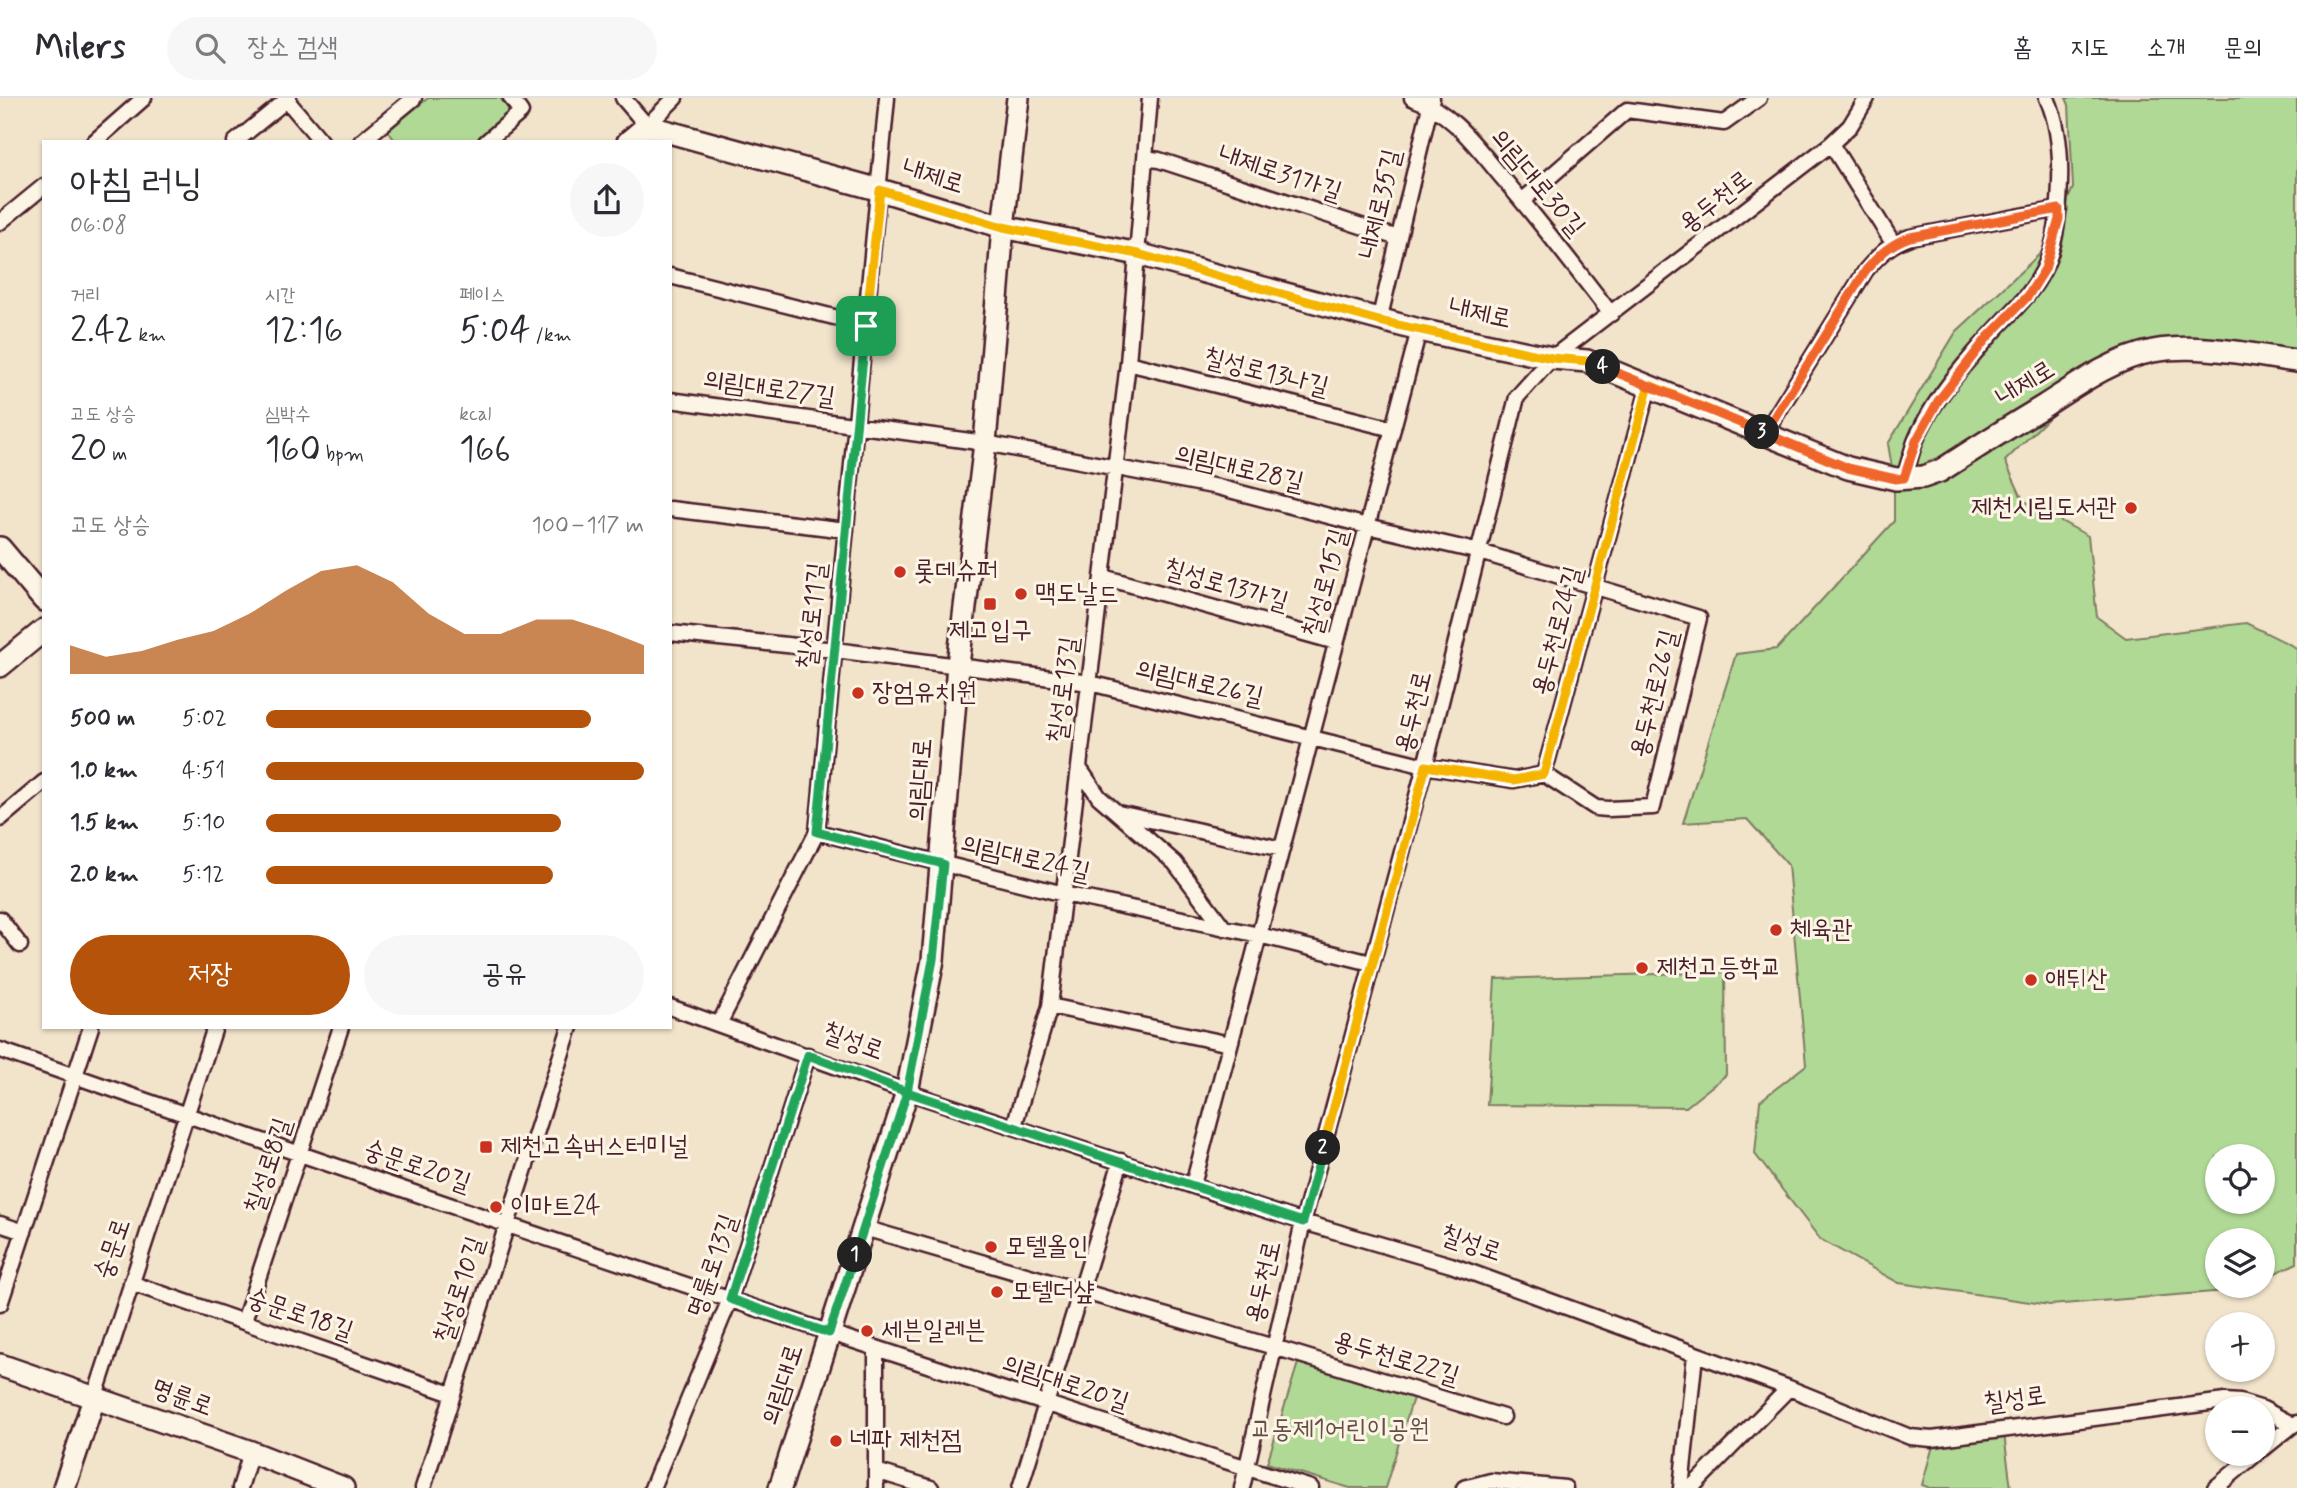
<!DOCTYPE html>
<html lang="ko">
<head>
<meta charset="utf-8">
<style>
	:root { --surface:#fff; --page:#f7f7f7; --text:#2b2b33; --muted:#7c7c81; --line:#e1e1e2; --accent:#b45309 }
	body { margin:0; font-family:Mynerve,"Poor Story",sans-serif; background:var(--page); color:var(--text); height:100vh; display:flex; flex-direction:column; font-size:26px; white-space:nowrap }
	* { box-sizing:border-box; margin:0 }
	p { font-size:23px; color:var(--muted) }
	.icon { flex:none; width:38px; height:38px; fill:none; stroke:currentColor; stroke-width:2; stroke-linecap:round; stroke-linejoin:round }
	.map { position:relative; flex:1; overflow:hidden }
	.panel { position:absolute; left:42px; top:42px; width:630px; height:889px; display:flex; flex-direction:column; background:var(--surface); border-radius:0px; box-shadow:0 2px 5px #0004 }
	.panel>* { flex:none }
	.fabs { position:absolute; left:2205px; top:1046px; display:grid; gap:14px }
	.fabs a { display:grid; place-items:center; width:70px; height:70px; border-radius:50%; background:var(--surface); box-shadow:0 2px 5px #0004; font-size:35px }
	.pin { position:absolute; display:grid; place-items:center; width:60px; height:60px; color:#fff; margin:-30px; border-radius:14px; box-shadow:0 4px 10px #0006 }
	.km { position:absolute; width:35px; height:35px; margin:-18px; border-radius:50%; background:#222; color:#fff; font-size:19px; line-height:35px; text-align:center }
	.round { display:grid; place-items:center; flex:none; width:74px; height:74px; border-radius:37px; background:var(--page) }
	.headline { display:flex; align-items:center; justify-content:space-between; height:119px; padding:0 28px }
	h1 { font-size:38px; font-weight:600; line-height:52px }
	.figures { display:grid; grid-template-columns:repeat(3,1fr); gap:10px; height:119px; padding:7px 28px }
	.figures div { display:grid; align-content:center }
	.figures b { font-size:35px; font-weight:600 }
	.figures small { font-size:19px; font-weight:400 }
	.figures p { font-size:19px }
	.chart { height:196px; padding:14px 28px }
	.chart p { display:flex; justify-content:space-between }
	.chart svg { width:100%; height:126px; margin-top:7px; fill:var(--accent); opacity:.7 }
	.cta { display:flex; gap:14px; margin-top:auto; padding:14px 28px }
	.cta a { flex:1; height:80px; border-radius:42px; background:var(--accent); color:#fff; font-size:28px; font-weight:600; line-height:80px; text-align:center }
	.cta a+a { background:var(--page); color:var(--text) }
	ul { padding:0 28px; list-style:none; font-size:23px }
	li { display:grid; grid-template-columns:112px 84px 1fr; align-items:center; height:52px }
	li i { height:18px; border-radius:9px; background:var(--accent) }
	header { display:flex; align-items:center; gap:42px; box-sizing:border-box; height:98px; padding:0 35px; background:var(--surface); border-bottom:2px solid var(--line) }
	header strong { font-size:33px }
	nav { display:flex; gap:38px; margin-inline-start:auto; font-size:24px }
	.search { width:490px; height:63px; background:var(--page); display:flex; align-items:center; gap:18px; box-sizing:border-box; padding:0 24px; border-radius:38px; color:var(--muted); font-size:26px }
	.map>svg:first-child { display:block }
</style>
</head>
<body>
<header>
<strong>Milers</strong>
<div class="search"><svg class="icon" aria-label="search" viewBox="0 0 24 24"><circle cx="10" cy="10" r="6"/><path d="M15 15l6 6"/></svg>장소 검색</div>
<nav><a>홈</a><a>지도</a><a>소개</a><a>문의</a></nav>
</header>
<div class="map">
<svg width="2297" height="1390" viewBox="0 0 2297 1390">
	<rect width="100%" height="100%" fill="#f2e4cb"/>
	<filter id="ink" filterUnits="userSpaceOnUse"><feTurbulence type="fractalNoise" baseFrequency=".0143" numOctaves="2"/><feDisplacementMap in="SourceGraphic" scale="14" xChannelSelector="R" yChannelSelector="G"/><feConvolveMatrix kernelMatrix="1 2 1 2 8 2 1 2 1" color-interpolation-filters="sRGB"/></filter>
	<g filter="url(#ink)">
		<!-- green -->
		<path fill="#b0d996" stroke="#7d7c60" stroke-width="2" fill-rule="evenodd" d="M428,0H500L515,18L483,44H396L388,33Z
			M2066,0H2297V263L2177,251L2090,279L2005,363L2023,402L2088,438L2097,519L2126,540L2246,525L2297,550V1165L2263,1181V1143H2217V1188H2247L2239,1192L2050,1207L1899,1185L1820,1141L1755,1056L1760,1003L1806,967L1788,767L1747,721L1683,725L1736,556L1777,551L1894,423V381L1888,346L1956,234L2045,151L2073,90L2069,7ZM2217,1059H2263V1104H2217Z
			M1725,874L1726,977L1686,1009L1487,1007L1495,881Z
			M1298,1265L1413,1300L1385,1390H1350L1267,1365Z
			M2004,1336L2011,1390H1930L1922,1387L1933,1348Z"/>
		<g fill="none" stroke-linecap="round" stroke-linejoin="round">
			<!-- street casing -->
			<g stroke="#4a1f2b" stroke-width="19">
				<path id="street" d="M285,0L322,44
					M623,0L647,28
					M1412,0C1451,13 1475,47 1500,77C1539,122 1575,169 1611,216
					M647,28L675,0
					M94,44L144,0
					M235,44L289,0
					M361,44L414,0
					M486,44L521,14L511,0
					M1831,46L1893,145
					M1145,60L1159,62L1398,140
					M1522,103L1627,12L1724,25L1759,0
					M0,124L44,88
					M670,178L866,227
					M1379,223L1432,0
					M1128,265L1393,331
					M670,302L985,345L1218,389L1367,428L1480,454L1699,520L1653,709L1608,711L1596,710L1544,676
					M1765,335L1866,172C1880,156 1890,146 1910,139L2059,111
					M1904,380C1908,368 1911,356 1915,344C1929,308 1963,267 1989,239C2008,217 2030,199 2043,173C2057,146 2059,113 2060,84C2061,55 2059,27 2047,0
					M670,411L846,432
					M1103,479L1336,544
					M670,535L835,552L1090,585L1425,668L1514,682L1544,676L1649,287
					M1079,670L1099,699L1175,765L1224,830
					M1118,715L1282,751
					M0,721L44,684
					M817,734L1064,796L1259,837L1371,865
					M0,821L20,847
					M1050,908L1230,946
					M670,909L907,994L1303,1124L1451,1167L1789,1290L1910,1339L1932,1341L2225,1303L2240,1304L2263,1311
					M719,926L817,734L887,0
					M0,952C435,1104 871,1252 1311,1390
					M1014,1028L1050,908L1128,265L1150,0
					M1193,1087L1419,232
					M0,1126L24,1134
					M864,1130L1274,1249L1503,1319
					M131,1185L452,1296
					M0,1206L91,929
					M244,1223L341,929
					M95,1298L215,929
					M2263,1311L2293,1327L2297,1325
					M2263,1351L2293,1327
					M876,1373L931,1390
					M240,1390L251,1354
					M423,1390L570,929
					M652,1390L730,1201L808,957
					M876,1390V1250
					M1020,1390L1121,1063
					M1242,1390L1303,1124L1425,668L1517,299L1552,260L1831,46L1850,28L1867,0
					M1464,1390L1491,1383L1565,1390
					M1681,1390L1695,1257
					M1691,1390L1789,1290
					M2215,1390L2256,1356"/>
			</g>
			<!-- secondary casing -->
			<g stroke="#4a1f2b" stroke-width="26">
				<path id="secondary" d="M628,44L647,28L880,92L1003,129L1138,156L1419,232L1552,260L1587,263L1848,370L1896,381L1923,379L1940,373C1974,351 2009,329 2044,308C2078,286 2113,261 2153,253C2200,245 2251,257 2297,263
					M0,450L44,502
					M0,568L44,532
					M0,1267L251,1354L343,1390
					M64,1390L95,1298
					M780,1390L907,994L933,862L958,567L985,345L1003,129L1018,0"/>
			</g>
			<!-- street -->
			<use href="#street" stroke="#fcf5e5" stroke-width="14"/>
			<!-- secondary -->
			<use href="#secondary" stroke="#fcf5e5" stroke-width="21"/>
		</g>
	</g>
	<g fill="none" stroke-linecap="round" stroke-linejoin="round" filter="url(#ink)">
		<!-- split-1 casing -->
		<g stroke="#fff" stroke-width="14">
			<path id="split-1" d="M855,1157L907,994L933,862L943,766L817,734L866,228"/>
		</g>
		<!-- split-2 casing -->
		<g stroke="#fff" stroke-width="14">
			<path id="split-2" d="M855,1157L829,1235L730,1201L808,957L907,994L1303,1124L1323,1050"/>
		</g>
		<!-- split-3 casing -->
		<g stroke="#fff" stroke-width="14">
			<path id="split-3" d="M1323,1050L1426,668L1514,682L1544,676L1649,287L1762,334"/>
		</g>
		<!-- split-4 casing -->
		<g stroke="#fff" stroke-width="14">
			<path id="split-4" d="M1603,269L1765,335L1866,172C1880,156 1890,146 1910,139L2059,111V121L2045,171L2028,198L1987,240L1938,303L1916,343L1904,380L1896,381L1848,370L1765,335L1762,334"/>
		</g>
		<!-- split-5 casing -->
		<g stroke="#fff" stroke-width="14">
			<path id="split-5" d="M866,228L880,92L1003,129L1138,156L1379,223L1552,260L1587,263L1603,269"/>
		</g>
		<!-- split-1 -->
		<use href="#split-1" stroke="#22a559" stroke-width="9"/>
		<!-- split-2 -->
		<use href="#split-2" stroke="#22a559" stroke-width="9"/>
		<!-- split-3 -->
		<use href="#split-3" stroke="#f5b400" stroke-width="9"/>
		<!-- split-4 -->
		<use href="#split-4" stroke="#f0652b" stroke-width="9"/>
		<!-- split-5 -->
		<use href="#split-5" stroke="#f5b400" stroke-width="9"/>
	</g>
	<!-- markers -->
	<g fill="#c8321e" stroke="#fcf5e5" stroke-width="2.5">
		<circle cx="2131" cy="410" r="7"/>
		<circle cx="900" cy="474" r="7"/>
		<circle cx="1021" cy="496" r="7"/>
		<rect x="983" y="499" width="14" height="14" rx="3.5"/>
		<circle cx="858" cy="595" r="7"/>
		<circle cx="1776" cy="832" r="7"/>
		<circle cx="1642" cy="870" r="7"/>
		<circle cx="2031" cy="882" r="7"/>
		<rect x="479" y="1042" width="14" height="14" rx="3.5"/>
		<circle cx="496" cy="1109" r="7"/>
		<circle cx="991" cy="1149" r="7"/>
		<circle cx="997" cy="1194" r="7"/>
		<circle cx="867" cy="1233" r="7"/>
		<circle cx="836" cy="1343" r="7"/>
	</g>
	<g text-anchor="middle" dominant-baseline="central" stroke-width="6" stroke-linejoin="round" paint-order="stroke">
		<!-- street labels -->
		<g font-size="26" fill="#4a1f2b" stroke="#fcf5e5">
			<text transform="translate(1280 76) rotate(18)">내제로31가길</text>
			<text transform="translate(933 79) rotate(17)">내제로</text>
			<text transform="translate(1537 85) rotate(50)">의림대로30길</text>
			<text transform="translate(1716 104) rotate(-38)">용두천로</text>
			<text transform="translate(1381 106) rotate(-77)">내제로35길</text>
			<text transform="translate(1480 216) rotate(12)">내제로</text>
			<text transform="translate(1266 275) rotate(14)">칠성로13나길</text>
			<text transform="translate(2026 286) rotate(-32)">내제로</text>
			<text transform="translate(769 291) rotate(8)">의림대로27길</text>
			<text transform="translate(1239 371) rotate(13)">의림대로28길</text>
			<text transform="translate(1326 485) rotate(-75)">칠성로15길</text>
			<text transform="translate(1226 488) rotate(16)">칠성로13가길</text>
			<text transform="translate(813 518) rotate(-84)">칠성로11길</text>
			<text transform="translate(1558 533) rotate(-75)">용두천로24길</text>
			<text transform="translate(1199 586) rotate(13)">의림대로26길</text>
			<text transform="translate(1064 592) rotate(-83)">칠성로13길</text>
			<text transform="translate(1655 596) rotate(-76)">용두천로26길</text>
			<text transform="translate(1414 614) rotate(-76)">용두천로</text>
			<text transform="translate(921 682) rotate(-86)">의림대로</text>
			<text transform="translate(1025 761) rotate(13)">의림대로24길</text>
			<text transform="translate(853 944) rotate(20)">칠성로</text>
			<text transform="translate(269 1068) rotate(-72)">칠성로8길</text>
			<text transform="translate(417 1069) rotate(19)">숭문로20길</text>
			<text transform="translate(1471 1146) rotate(19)">칠성로</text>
			<text transform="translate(113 1151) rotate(-71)">숭문로</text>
			<text transform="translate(713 1168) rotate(-71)">명륜로13길</text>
			<text transform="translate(1264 1184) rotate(-77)">용두천로</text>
			<text transform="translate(460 1192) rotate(-72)">칠성로10길</text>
			<text transform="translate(300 1217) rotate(19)">숭문로18길</text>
			<text transform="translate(1396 1261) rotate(17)">용두천로22길</text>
			<text transform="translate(1065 1286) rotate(18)">의림대로20길</text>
			<text transform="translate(783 1287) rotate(-72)">의림대로</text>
			<text transform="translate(182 1300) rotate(20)">명륜로</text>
			<text transform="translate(2015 1302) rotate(-8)">칠성로</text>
		</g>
		<!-- poi labels -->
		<g font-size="26" fill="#4a1f2b" stroke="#fcf5e5" text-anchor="start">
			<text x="2117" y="410" text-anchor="end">제천시립도서관</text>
			<text x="914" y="474">롯데슈퍼</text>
			<text x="1035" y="496">맥도날드</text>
			<text x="990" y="533" text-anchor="middle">제고입구</text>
			<text x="872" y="595">장엄유치원</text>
			<text x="1790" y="832">체육관</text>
			<text x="1656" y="870">제천고등학교</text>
			<text x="2045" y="882">애뒤산</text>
			<text x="500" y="1049">제천고속버스터미널</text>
			<text x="510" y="1109">이마트24</text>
			<text x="1005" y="1149">모텔올인</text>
			<text x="1011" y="1194">모텔더샾</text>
			<text x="881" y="1233">세븐일레븐</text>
			<text x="850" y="1343">네파 제천점</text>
		</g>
		<!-- park labels -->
		<g font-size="26" fill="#644e46" stroke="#fcf5e5">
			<text x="1340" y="1332">교동제1어린이공원</text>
		</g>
	</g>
</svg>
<div class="fabs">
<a><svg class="icon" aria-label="locate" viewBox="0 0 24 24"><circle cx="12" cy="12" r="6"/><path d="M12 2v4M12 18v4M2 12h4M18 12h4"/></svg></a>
<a><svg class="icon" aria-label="layers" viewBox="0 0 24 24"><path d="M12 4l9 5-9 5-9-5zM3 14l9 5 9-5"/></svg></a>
<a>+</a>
<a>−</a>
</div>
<div class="pin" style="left:866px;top:228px;background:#1e9e55"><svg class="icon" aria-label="arrive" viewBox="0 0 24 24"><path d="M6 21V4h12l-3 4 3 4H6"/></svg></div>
<b class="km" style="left:855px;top:1157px">1</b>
<b class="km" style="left:1323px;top:1050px">2</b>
<b class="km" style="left:1762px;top:334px">3</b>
<b class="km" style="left:1603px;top:269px">4</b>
<section class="panel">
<div class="headline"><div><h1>아침 러닝</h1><p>06:08</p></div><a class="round"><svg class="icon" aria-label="share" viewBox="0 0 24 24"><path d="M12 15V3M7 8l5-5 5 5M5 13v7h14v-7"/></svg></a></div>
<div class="figures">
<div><p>거리</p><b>2.42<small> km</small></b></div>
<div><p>시간</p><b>12:16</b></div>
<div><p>페이스</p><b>5:04<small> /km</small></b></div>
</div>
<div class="figures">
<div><p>고도 상승</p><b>20<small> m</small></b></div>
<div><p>심박수</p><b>160<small> bpm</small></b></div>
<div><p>kcal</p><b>166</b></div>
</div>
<div class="chart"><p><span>고도 상승</span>100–117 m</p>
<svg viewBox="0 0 160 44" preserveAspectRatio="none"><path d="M0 44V34L10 38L20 36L30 32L40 29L50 23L60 15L70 8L80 6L90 12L100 23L110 30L120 30L130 25L140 25L150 29L160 34V44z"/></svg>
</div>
<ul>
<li><b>500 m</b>5:02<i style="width:86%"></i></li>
<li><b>1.0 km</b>4:51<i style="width:100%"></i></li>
<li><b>1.5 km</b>5:10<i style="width:78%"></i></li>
<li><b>2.0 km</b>5:12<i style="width:76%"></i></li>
</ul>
<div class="cta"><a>저장</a><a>공유</a></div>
</section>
</div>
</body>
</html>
